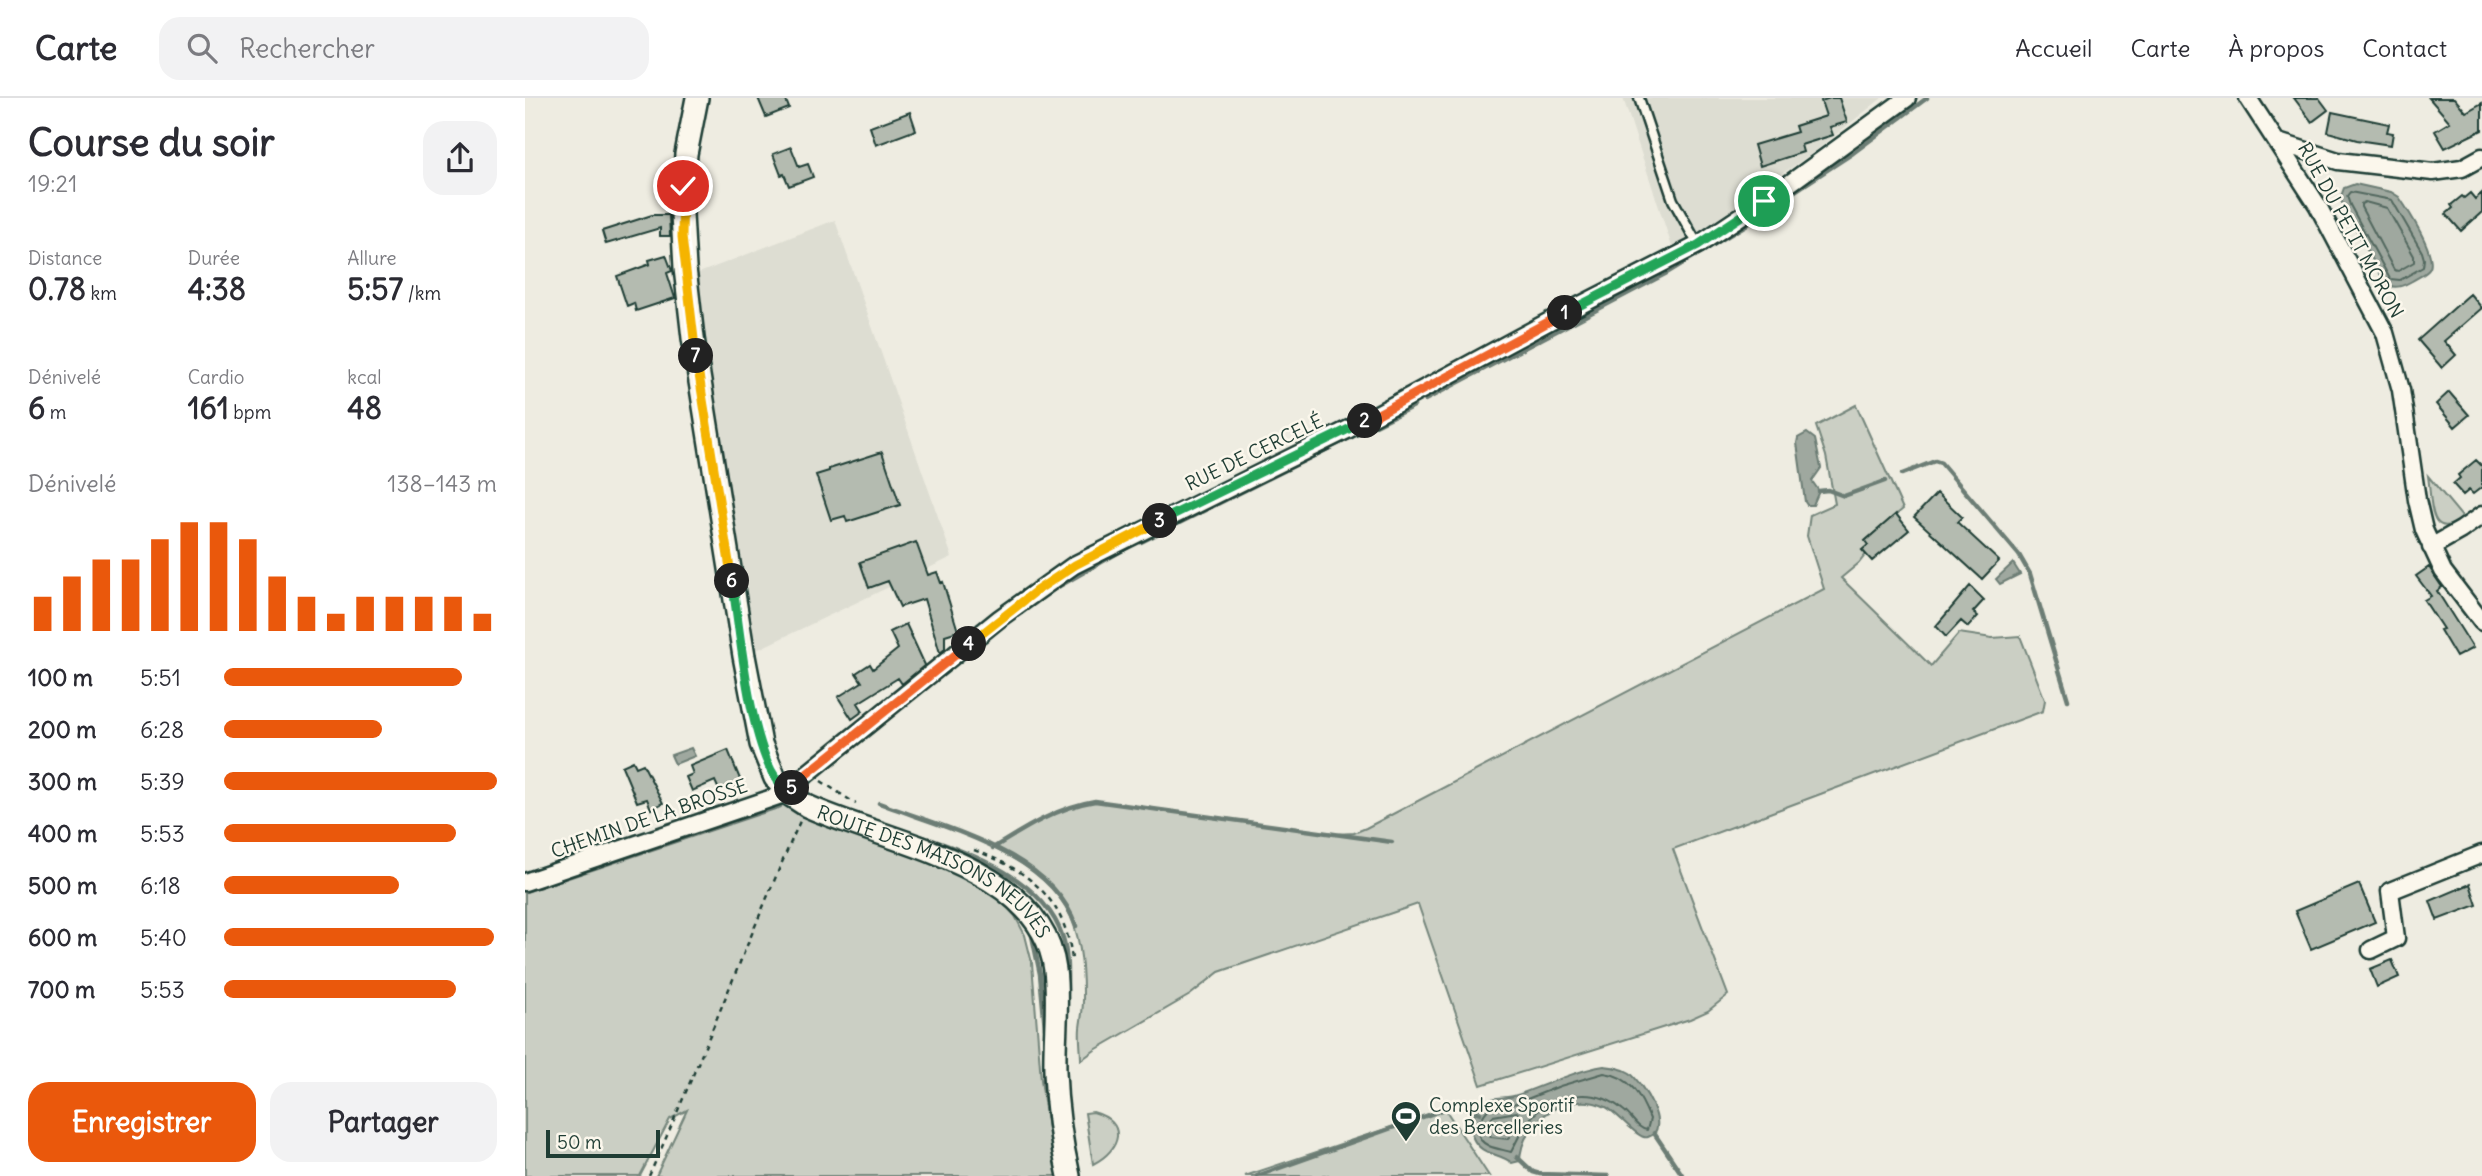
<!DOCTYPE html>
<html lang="fr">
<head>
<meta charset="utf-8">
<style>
	:root { --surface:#fff; --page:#f2f2f3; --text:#2b2b33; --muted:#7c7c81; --line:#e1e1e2; --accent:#ea580c }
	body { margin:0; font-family:Delius,sans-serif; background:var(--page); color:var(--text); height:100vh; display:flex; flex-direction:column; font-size:26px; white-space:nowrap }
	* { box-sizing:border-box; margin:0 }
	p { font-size:23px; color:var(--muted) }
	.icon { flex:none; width:38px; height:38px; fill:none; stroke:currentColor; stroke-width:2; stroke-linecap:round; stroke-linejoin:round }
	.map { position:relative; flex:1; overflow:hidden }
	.side { display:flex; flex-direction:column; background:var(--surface); width:525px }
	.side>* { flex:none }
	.scale { position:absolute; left:21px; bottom:18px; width:114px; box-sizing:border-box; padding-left:7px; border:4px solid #1f3d34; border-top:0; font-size:19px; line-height:24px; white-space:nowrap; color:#1f3d34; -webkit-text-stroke:5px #fbf7ec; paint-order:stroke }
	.pin { position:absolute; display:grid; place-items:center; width:60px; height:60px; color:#fff; margin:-30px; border:4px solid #fff; border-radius:50%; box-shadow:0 2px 7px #0007 }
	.km { position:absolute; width:35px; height:35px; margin:-18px; border-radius:50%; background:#222; color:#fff; font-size:19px; line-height:35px; text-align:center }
	.round { display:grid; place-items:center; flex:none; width:74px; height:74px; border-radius:21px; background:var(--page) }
	.overview { display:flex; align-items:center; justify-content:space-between; height:119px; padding:0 28px }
	h1 { font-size:38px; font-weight:800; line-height:52px }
	.stats { display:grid; grid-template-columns:repeat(3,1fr); gap:10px; height:119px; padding:7px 28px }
	.stats div { display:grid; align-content:center }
	.stats b { font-size:30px; font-weight:800 }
	.stats small { font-size:19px; font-weight:400 }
	.stats p { font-size:19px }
	.chart { height:196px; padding:14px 28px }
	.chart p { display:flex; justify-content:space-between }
	.chart svg { width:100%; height:126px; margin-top:7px; stroke:var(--accent); stroke-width:6 }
	.button { display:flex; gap:14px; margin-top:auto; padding:14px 28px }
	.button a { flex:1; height:80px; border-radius:21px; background:var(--accent); color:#fff; font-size:28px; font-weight:800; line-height:80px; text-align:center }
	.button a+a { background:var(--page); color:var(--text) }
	ul { padding:0 28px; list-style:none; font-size:23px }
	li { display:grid; grid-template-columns:112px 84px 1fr; align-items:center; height:52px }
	li i { height:18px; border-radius:9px; background:var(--accent) }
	header { display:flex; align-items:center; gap:42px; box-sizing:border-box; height:98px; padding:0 35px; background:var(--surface); border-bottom:2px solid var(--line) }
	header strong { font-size:33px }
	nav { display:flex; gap:38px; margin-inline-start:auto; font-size:24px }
	.search { width:490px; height:63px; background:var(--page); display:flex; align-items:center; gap:18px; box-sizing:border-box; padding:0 24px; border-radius:21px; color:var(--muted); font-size:26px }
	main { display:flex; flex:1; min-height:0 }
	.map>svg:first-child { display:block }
</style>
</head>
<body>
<header>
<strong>Carte</strong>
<div class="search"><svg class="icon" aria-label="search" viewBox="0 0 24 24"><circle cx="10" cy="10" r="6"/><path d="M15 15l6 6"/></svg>Rechercher</div>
<nav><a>Accueil</a><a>Carte</a><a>À propos</a><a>Contact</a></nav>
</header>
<main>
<section class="side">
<div class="overview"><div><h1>Course du soir</h1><p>19:21</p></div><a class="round"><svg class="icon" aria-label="share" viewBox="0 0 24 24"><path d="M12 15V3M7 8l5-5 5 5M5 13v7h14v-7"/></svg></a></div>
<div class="stats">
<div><p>Distance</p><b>0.78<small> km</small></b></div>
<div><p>Durée</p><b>4:38</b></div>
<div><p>Allure</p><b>5:57<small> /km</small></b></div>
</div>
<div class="stats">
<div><p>Dénivelé</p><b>6<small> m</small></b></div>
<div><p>Cardio</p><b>161<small> bpm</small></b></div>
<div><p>kcal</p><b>48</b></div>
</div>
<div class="chart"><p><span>Dénivelé</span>138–143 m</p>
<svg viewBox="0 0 160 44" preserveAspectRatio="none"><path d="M5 44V32M15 44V25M25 44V19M35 44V19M45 44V12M55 44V6M65 44V6M75 44V12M85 44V25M95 44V32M105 44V38M115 44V32M125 44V32M135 44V32M145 44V32M155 44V38"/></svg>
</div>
<ul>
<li><b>100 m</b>5:51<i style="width:87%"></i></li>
<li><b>200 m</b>6:28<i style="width:58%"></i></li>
<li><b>300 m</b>5:39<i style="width:100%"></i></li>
<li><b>400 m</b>5:53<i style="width:85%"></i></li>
<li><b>500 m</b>6:18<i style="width:64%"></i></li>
<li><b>600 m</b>5:40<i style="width:99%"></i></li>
<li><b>700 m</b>5:53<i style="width:85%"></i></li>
</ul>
<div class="button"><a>Enregistrer</a><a>Partager</a></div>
</section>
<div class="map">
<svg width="1957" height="1078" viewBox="0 0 1957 1078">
	<rect width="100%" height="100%" fill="#eeece1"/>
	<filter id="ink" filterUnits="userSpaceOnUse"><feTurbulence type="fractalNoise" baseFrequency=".0143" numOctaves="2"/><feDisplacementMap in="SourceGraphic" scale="14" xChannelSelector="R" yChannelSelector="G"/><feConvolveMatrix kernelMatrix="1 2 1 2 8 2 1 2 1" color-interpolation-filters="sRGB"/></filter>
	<g filter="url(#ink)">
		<!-- built -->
		<path fill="#ddddd2" d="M1098,0H1357L1290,53L1148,152Z
			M310,122L427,459L219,558L161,180Z"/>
		<!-- green -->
		<path fill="#cbcfc4" stroke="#75867c" stroke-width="2" d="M1331,307L1378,411L1341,442L1343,447L1337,452L1341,456L1334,465L1316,480L1406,568L1434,535L1467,540L1495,538L1520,602L1518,613L1148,751L1203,897L1183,913L1165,921L956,987L893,806L694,874L665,897L570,952L556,962C556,952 554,941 555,930C556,921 558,912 558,903C559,823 542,785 468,750C500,730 533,709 570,703L810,736L829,735L841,730L1299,491L1282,438L1285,417L1310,406L1301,358L1291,328Z
			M1903,378L1938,420C1903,445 1907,403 1903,378Z
			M251,699L383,752L456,788L476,803L490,818L500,837L507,865L516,982L523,1031L534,1078H131L162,1012L145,1021L115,1078H0V784Z
			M920,1011L964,1078H720Z
			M568,1014C604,1024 596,1052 568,1066L560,1015Z"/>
		<!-- water -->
		<path fill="#9fa89f" stroke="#6c7d74" stroke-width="2" d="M1830,86L1866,94L1874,99C1883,112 1911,155 1905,170C1902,176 1893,179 1887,183C1878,188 1872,191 1861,187L1815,101L1819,90Z
			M1282,335L1290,341L1296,370L1287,383L1294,393L1288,407H1282L1280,404L1272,345L1273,340Z
			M1488,465L1495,476L1475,486L1471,481Z
			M166,650L170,658L150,666L146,657Z
			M1079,968C1088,969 1097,970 1105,975C1116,984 1148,1031 1123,1039C1114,1043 1093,1015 1081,1009C1043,991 996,1022 995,1063L987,1065C974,1054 956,1058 948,1040C942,1027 949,1011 961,1003C970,998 983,1001 992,997C1021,987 1049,973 1079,968Z"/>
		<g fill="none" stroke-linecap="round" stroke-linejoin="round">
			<!-- shore -->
			<path stroke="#52685f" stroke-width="2" d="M1825,94L1867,102L1897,154L1899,161L1898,169L1875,182L1865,181L1825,107L1822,98Z
				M1840,104L1862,110L1889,158V164L1873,173L1869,172L1836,109V106Z
				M1079,975C1106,978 1116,999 1125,1021L1122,1032C1112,1031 1107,1018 1098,1012C1071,988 1028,994 1005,1021C997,1030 992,1043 986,1054C980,1052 971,1051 964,1048C946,1040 954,1021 964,1010L992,1005L1035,988Z
				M992,1014L996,1019L983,1041L966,1039L961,1029L968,1018Z"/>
			<!-- stream -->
			<path stroke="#6c7d74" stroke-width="4.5" d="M1253,104L1328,55L1402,0
				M900,302L1140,176L1234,119
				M1377,376L1410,363L1416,365L1494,457L1505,476L1543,602
				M1294,393L1303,392L1319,398L1360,383
				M616,444L889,308
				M524,494L603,449
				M354,705C419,730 526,754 551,828
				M395,738C448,756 519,781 538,840C543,857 542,877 542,895
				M468,750C500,730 533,709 570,703L867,744
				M0,793L255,708
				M506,833L515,876L520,930
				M520,949L519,985L522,1008
				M540,959L541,993
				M1129,1035L1158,1078
				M992,1059L1008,1074L1015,1076L1083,1078
				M732,1078L926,1009L936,1008L955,1015"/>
		</g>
		<!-- building -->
		<path fill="#b4bbb0" stroke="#1f3d34" stroke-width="2" d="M233,0H260L264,10L241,19Z
			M1305,0H1314L1322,24L1305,29L1308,37L1276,47L1278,54L1235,68L1229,47L1272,34L1270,28L1301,18L1296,3Z
			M1769,0H1794L1803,12L1787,24Z
			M1904,0H1929L1941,14L1957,5V32L1920,50L1910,33L1925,24Z
			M385,14L391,32L351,47L345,29Z
			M1807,14L1864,26L1862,34L1868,35L1866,47L1832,42L1803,34Z
			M266,49L274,69L283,66L288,79L264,88L259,76L256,77L248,56Z
			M1945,95L1950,101L1957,95V114L1936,133L1921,116L1928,110L1926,107L1937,98L1939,100Z
			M127,117H144L145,138H135V130L81,146L77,133Z
			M141,157L147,173L142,175L150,200L111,213L109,205L102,208L92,178L125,166L124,162Z
			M1945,196L1957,210L1919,243L1931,257L1917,270L1893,242Z
			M1924,294L1944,317L1930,329L1911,306Z
			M357,354L375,407L322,424L320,418L306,422L291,377L304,373V371Z
			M1951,362L1957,368V389L1948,396L1944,392L1938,397L1928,386L1935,380L1933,377Z
			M1412,395L1437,419L1432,424L1474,463L1457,481L1389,419Z
			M1371,416L1384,432L1347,463L1337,452L1343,447L1340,443Z
			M391,444L403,477L412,474L416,485L418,484L433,533L420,537V551L415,555L399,501L375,509L363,483L344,490L335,464Z
			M1904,469L1917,489L1912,493L1948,550L1931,559L1915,532L1918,531L1899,502L1906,498L1891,478Z
			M1445,488L1459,502L1448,514L1453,518L1443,529L1436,523L1421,539L1411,528Z
			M381,526L400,567L377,586L373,580L333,605L338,613L327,621L313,599L337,584L331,575L345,566L348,571L373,551L365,534Z
			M203,652L217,686L194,692L190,683L167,693L161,679L168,676L165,668Z
			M108,663L111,669L118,666L138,705L126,711L122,701L112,704L97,668Z
			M1834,786L1850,824L1786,851L1770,813Z
			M1945,786L1952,807L1912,822L1905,803Z
			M1867,862L1874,879L1852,889L1845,871Z"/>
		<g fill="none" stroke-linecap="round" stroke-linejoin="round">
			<!-- lane casing -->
			<g stroke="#1f3d34" stroke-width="13">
				<path id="lane" d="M1114,0L1148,102L1173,147"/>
			</g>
			<!-- street casing -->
			<g stroke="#1f3d34" stroke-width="21">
				<path id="street" d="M1723,0L1793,108L1860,235L1876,292L1892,402L1899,432L1918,473L1957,524
					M1753,44L1813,63L1908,74L1937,70L1957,59
					M1906,449L1936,432L1957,417
					M0,784L262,695L283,675L475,520L549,467L824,331L1032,219L1173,147L1261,88L1382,0
					M1846,852L1871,840L1865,793L1957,756"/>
			</g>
			<!-- secondary casing -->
			<g stroke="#1f3d34" stroke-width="26">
				<g id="secondary">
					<path id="s1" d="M172,0L161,56L157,116L160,170L168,240L219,558L236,646L250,680L262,695L282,708C362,745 517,766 530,872C534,905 529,939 530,973C531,1008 536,1043 544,1078"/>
				</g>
			</g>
			<!-- path -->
			<path stroke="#1f3d34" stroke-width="2.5" stroke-dasharray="5 5" stroke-linecap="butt" d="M296,683L331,706
				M449,752C503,772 541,801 547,862
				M124,1078C177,961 223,841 275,723"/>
			<!-- lane -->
			<use href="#lane" stroke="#fbf7ec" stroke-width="8"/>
			<!-- street -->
			<use href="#street" stroke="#fbf7ec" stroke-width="16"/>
			<!-- secondary -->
			<use href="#secondary" stroke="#fbf7ec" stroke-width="21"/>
		</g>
	</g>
	<g fill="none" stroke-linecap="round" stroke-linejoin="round" filter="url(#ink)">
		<!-- split-1 casing -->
		<g stroke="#fff" stroke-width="14">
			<path id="split-1" d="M1040,215L1173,147L1239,103"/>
		</g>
		<!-- split-2 casing -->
		<g stroke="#fff" stroke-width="14">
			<path id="split-2" d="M840,323L1040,215"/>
		</g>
		<!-- split-3 casing -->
		<g stroke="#fff" stroke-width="14">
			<path id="split-3" d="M635,423L840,323"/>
		</g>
		<!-- split-4 casing -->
		<g stroke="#fff" stroke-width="14">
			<path id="split-4" d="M444,546L511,493L550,467L635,423"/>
		</g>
		<!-- split-5 casing -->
		<g stroke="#fff" stroke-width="14">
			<path id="split-5" d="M267,690L283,675L444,546"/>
		</g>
		<!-- split-6 casing -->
		<g stroke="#fff" stroke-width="14">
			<path id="split-6" d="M207,483C216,539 222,618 244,668C248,678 256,686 262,695L267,690"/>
		</g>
		<!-- split-7 casing -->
		<g stroke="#fff" stroke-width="14">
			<path id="split-7" d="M171,258L207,483"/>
		</g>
		<!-- split-8 casing -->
		<g stroke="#fff" stroke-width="14">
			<path id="split-8" d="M158,88L157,139L171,258"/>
		</g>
		<!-- split-1 -->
		<use href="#split-1" stroke="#22a559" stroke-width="9"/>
		<!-- split-2 -->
		<use href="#split-2" stroke="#f0652b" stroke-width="9"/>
		<!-- split-3 -->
		<use href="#split-3" stroke="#22a559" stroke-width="9"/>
		<!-- split-4 -->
		<use href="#split-4" stroke="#f5b400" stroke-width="9"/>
		<!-- split-5 -->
		<use href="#split-5" stroke="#f0652b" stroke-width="9"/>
		<!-- split-6 -->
		<use href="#split-6" stroke="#22a559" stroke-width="9"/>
		<!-- split-7 -->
		<use href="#split-7" stroke="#f5b400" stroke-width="9"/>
		<!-- split-8 -->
		<use href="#split-8" stroke="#f5b400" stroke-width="9"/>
	</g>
	<!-- icons -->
	<defs>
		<g id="stadium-pin" transform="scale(1.575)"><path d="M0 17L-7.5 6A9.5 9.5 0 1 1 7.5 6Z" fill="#1f3d34" stroke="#fbf7ec"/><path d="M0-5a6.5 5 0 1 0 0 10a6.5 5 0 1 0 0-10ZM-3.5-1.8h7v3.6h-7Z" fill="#fff"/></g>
	</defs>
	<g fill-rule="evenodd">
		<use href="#stadium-pin" x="881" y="1018"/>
	</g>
	<g text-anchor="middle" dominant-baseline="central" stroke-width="5" stroke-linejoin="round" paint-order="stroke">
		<!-- street labels -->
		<g font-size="19" fill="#1f3d34" stroke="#fbf7ec">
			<text transform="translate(1826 132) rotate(61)">RUE DU PETIT MORON</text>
			<text transform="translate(729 354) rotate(-26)">RUE DE CERCELÉ</text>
			<text transform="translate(124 720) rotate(-19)">CHEMIN DE LA BROSSE</text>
			<text stroke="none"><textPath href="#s1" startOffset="878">ROUTE DES MAISONS NEUVES</textPath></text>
		</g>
		<!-- poi labels -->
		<g font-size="19" fill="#1f3d34" stroke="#fbf7ec" text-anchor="start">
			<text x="904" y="1007">Complexe Sportif<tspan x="904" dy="22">des Bercelleries</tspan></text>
		</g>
	</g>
</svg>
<div class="scale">50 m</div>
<div class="pin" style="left:1239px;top:103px;background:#1e9e55"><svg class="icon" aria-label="arrive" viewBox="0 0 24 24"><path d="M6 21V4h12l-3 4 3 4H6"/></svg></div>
<div class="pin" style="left:158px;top:88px;background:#d93025"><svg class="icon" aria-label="check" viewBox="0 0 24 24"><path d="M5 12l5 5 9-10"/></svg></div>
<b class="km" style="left:1040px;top:215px">1</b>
<b class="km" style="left:840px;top:323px">2</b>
<b class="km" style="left:635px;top:423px">3</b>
<b class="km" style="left:444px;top:546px">4</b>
<b class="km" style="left:267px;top:690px">5</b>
<b class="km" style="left:207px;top:483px">6</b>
<b class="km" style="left:171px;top:258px">7</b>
</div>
</main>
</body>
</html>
